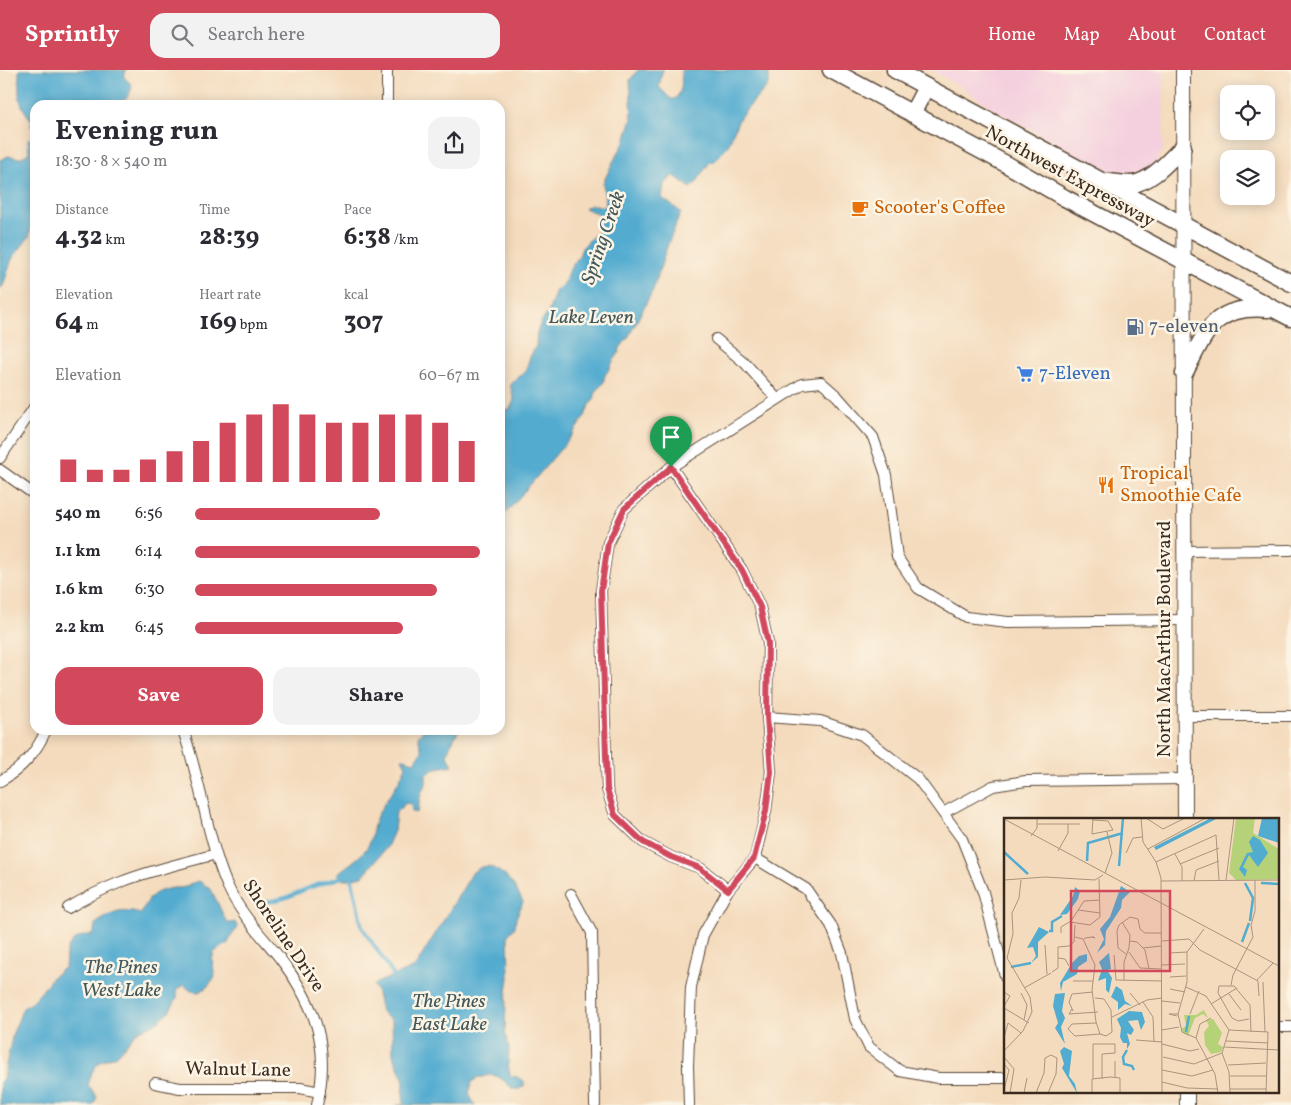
<!DOCTYPE html>
<html lang="en">
<head>
<meta charset="utf-8">
<style>
	:root { --surface:#fff; --page:#f2f2f3; --text:#2b2b33; --muted:#7c7c81; --accent:#d1495b }
	body { margin:0; font-family:Vollkorn,serif; background:var(--page); color:var(--text); height:100vh; display:flex; flex-direction:column; font-size:19px; white-space:nowrap }
	* { box-sizing:border-box; margin:0 }
	p { font-size:16px; color:var(--muted) }
	.icon { flex:none; width:28px; height:28px; fill:none; stroke:currentColor; stroke-width:2; stroke-linecap:round; stroke-linejoin:round }
	.map { position:relative; flex:1; overflow:hidden }
	.sheet { position:absolute; left:30px; top:30px; width:475px; height:635px; display:flex; flex-direction:column; background:var(--surface); border-radius:15px; box-shadow:0 2px 12px #0003 }
	.sheet>* { flex:none }
	.tools { position:absolute; left:1220px; top:15px; display:grid; gap:10px }
	.tools a { display:grid; place-items:center; width:55px; height:55px; border-radius:10px; background:var(--surface); box-shadow:0 2px 12px #0003; font-size:25px }
	.pin { position:absolute; display:grid; place-items:center; width:42px; height:42px; color:#fff; margin:-51px -21px; border-radius:50% 50% 50% 0; rotate:-45deg; box-shadow:0 0 5px #0007 }
	.pin .icon { rotate:45deg }
	.round { display:grid; place-items:center; flex:none; width:52px; height:52px; border-radius:15px; background:var(--page) }
	.overview { display:flex; align-items:center; justify-content:space-between; height:85px; padding:0 25px }
	h1 { font-size:28px; font-weight:700; line-height:38px }
	.metrics { display:grid; grid-template-columns:repeat(3,1fr); gap:8px; height:85px; padding:5px 25px }
	.metrics div { display:grid; align-content:center }
	.metrics b { font-size:25px; font-weight:700 }
	.metrics small { font-size:14px; font-weight:400 }
	.metrics p { font-size:14px }
	.chart { height:140px; padding:10px 25px }
	.chart p { display:flex; justify-content:space-between }
	.chart svg { width:100%; height:90px; margin-top:5px; stroke:var(--accent); stroke-width:6 }
	.button { display:flex; gap:10px; margin-top:auto; padding:10px 25px }
	.button a { flex:1; height:58px; border-radius:15px; background:var(--accent); color:#fff; font-size:20px; font-weight:700; line-height:58px; text-align:center }
	.button a+a { background:var(--page); color:var(--text) }
	ul { padding:0 25px; list-style:none; font-size:16px }
	li { display:grid; grid-template-columns:80px 60px 1fr; align-items:center; height:38px }
	li i { height:12px; border-radius:6px; background:var(--accent) }
	header { display:flex; align-items:center; gap:30px; box-sizing:border-box; height:70px; padding:0 25px; background:var(--accent); color:#fff }
	header strong { font-size:24px }
	nav { display:flex; gap:28px; margin-inline-start:auto; font-size:18px }
	.search { width:350px; height:45px; background:var(--page); display:flex; align-items:center; gap:12px; box-sizing:border-box; padding:0 18px; border-radius:15px; color:var(--muted); font-size:19px }
	.map>svg:first-child { display:block }
</style>
</head>
<body>
<header>
<strong>Sprintly</strong>
<div class="search"><svg class="icon" aria-label="search" viewBox="0 0 24 24"><circle cx="10" cy="10" r="6"/><path d="M15 15l6 6"/></svg>Search here</div>
<nav><a>Home</a><a>Map</a><a>About</a><a>Contact</a></nav>
</header>
<div class="map">
<svg width="1291" height="1035" viewBox="0 0 1291 1035">
	<rect width="100%" height="100%" fill="#fcf5e5"/>
	<filter id="ink" filterUnits="userSpaceOnUse"><feTurbulence type="fractalNoise" baseFrequency=".02" numOctaves="2"/><feDisplacementMap in="SourceGraphic" scale="10" xChannelSelector="R" yChannelSelector="G"/><feConvolveMatrix kernelMatrix="1 2 1 2 8 2 1 2 1" color-interpolation-filters="sRGB"/></filter>
	<filter id="wash" filterUnits="userSpaceOnUse"><feTurbulence type="fractalNoise" baseFrequency=".0096" numOctaves="4" result="noise"/><feDisplacementMap in="SourceGraphic" scale="20" xChannelSelector="R" yChannelSelector="G"/><feGaussianBlur stdDeviation="1.12" result="paint"/><feColorMatrix in="noise" values="0 0 0 0 0 0 0 0 0 0 0 0 0 0 0 0 0 1.4 0 .05"/><feComposite in="paint" operator="in"/></filter>
	<g filter="url(#wash)">
		<rect width="100%" height="100%" fill="#f4dbbd"/>
		<!-- built -->
		<path fill="#f4cfde" d="M931,0H1164L1163,79L1156,91L1149,101L1137,106L1125,107L1117,105L1100,97L996,41L963,18Z"/>
		<!-- water -->
		<path fill="#52acd0" stroke="#466b77" d="M19,0H126L124,7L132,15C130,27 126,30 115,35H35V57L31,56V54L34,53C16,33 19,25 19,0Z
			M638,0H664L662,2L659,17L671,29H675C683,21 682,11 681,0H769V14L740,47L733,63L729,74L716,90L709,93L696,113L691,118L673,105L664,115L662,128L681,142L668,174L653,220L629,266L620,278L619,283L612,293L610,298L605,305L603,313L596,322L594,329L588,338L585,346L570,368L500,450V341L510,339L514,330L510,314L525,302L530,287L536,276L537,262L541,252L548,243L556,220L564,215L568,202L579,186L582,178L598,161L599,154L602,151L601,145L584,138L591,135L606,137L603,113L613,92L625,71L632,48L630,10Z
			M35,68V154L30,161L29,167L12,189L3,216L0,219V90L8,86L20,88L29,83L28,69Z
			M423,660H459L450,676L447,685L453,695L437,698L426,704V714L421,723L417,743L412,742L411,734L406,733L396,742L394,761L387,777L363,806L343,810L337,804C346,796 360,788 366,779C373,770 372,757 377,746C386,729 399,714 406,696L402,688L414,692L422,682L418,666Z
			M488,796C507,803 514,814 523,832L516,848L515,857L508,865L509,908L506,928L505,963L509,978L508,995L511,1008L515,1006L524,1011V1016L519,1019H513C506,1013 499,1004 489,1005C484,1006 482,1008 477,1007L475,1010L472,1012L469,1024L475,1035H397L404,1034L403,1025L404,1011L393,985L392,951L381,942L376,919L373,916L376,913L415,897L473,802L481,797Z
			M199,811L211,819L226,851L230,853L235,852L238,858L232,865L228,873L214,882L212,890L215,907L207,917L199,922L191,921L184,915L177,919V928L168,943L153,955L139,960L116,986L100,991L92,1002L88,1015L97,1027L93,1035H0V1012L3,1009L13,963L23,938L32,932L42,921L52,907L65,897C66,892 65,885 67,880C71,870 82,864 92,865L94,861L95,854C112,843 120,838 141,844C149,827 153,821 173,818C178,818 183,818 189,816V814Z"/>
		<g fill="none" stroke-linecap="round" stroke-linejoin="round">
			<!-- stream -->
			<path stroke="#52acd0" stroke-width="4" d="M351,805L362,857L396,909
				M267,832L285,828L311,817L345,806"/>
		</g>
	</g>
	<g filter="url(#ink)">
		<g fill="none" stroke-linecap="round" stroke-linejoin="round">
			<!-- minor casing -->
			<g stroke="#574536" stroke-width="12">
				<path id="minor" d="M387,0V35
					M716,269L745,293L777,329
					M0,388L35,336
					M671,397L742,500L760,537L768,573L767,647L771,702L766,741L755,788L728,820L703,865L691,917L688,996L689,1035
					M0,400L35,425
					M1184,481L1291,480
					M1184,646H1291
					M767,647L820,651L862,665L918,709L962,769L983,822L1005,906
					M183,660C194,692 201,726 209,759C214,778 219,798 228,817C240,843 261,865 279,887C315,934 331,976 317,1035
					M0,711C21,700 37,681 46,660
					M943,743L993,716L1026,711L1184,709
					M755,788L806,819L831,855L842,883L855,949L869,977L900,1001L938,1008H1005
					M728,820L700,798L671,787L643,772L615,745L607,719L601,521L608,473L624,439L671,397L802,314L821,312L837,326L873,367L886,405L897,487L918,518L966,547L1008,552L1184,550
					M571,824L592,863L595,1035
					M68,838C85,828 103,819 121,812C151,800 184,793 216,784
					M1277,957H1291
					M155,1013L180,1018H300L320,1022"/>
			</g>
			<!-- secondary casing -->
			<g stroke="#574536" stroke-width="16">
				<path id="secondary" d="M1183,0L1185,749
					M1187,1035V1021"/>
			</g>
			<!-- trunk casing -->
			<g stroke="#574536" stroke-width="19">
				<path id="trunk" d="M831,0L1006,94L1065,128L1291,248
					M895,0L1291,213
					M912,44L926,17
					M1108,112C1116,113 1124,114 1132,114C1153,111 1169,90 1183,77
					M1184,304C1206,262 1213,234 1268,239"/>
			</g>
			<!-- minor -->
			<use href="#minor" stroke="#fff" stroke-width="10"/>
			<!-- secondary -->
			<use href="#secondary" stroke="#fff" stroke-width="14"/>
			<!-- trunk -->
			<use href="#trunk" stroke="#fff" stroke-width="16"/>
		</g>
	</g>
	<g fill="none" stroke-linecap="round" stroke-linejoin="round" filter="url(#ink)">
		<!-- route casing -->
		<g stroke="#fff" stroke-width="10">
			<path id="route" d="M671,397L742,500L760,537L768,573L767,647L771,702L766,741L754,788L728,820L700,798L671,787L643,772L615,745L607,719L601,521L608,473L624,439Z"/>
		</g>
		<!-- route -->
		<use href="#route" stroke="#d1495b" stroke-width="6"/>
	</g>
	<!-- icons -->
	<defs>
		<g id="cafe-bare" transform="scale(1.35)"><path d="M-5.5-4.5H6V0H3Q3 3.5 0 3.5H-2.5Q-5.5 3.5-5.5 0ZM3-3.2v2h1.7v-2ZM-6 4.5H4V6H-6Z" fill="#e8710a" stroke="#fcf5e5" stroke-width="2.5" paint-order="stroke"/></g>
		<g id="fuel-bare" transform="scale(1.35)"><path d="M-5.5-6h7V0h2V4h1.3V-2.5L3-4.5l.8-.8L6-3V5H2.5V1h-1V6h-7ZM-4.2-4.7v3.2H.2V-4.7Z" fill="#5c6f8a" stroke="#fcf5e5" stroke-width="2.5" paint-order="stroke"/></g>
		<g id="supermarket-bare" transform="scale(1.35)"><path d="M-6-5.5h2.5l.6 2H6L4.5 2H-2.5L-4.4-4H-6ZM-1.5 3.2a1.3 1.3 0 1 0 .1 0ZM3 3.2a1.3 1.3 0 1 0 .1 0Z" fill="#3f7fe0" stroke="#fcf5e5" stroke-width="2.5" paint-order="stroke"/></g>
		<g id="restaurant-bare" transform="scale(1.35)"><path d="M-5-6h1v4h1v-4h1v4h1v-4h1v5L-1.5 .5V6h-2V.5L-5-1ZM5-6V6H3V1.5H1.5Q1.5-4 5-6Z" fill="#e8710a" stroke="#fcf5e5" stroke-width="2.5" paint-order="stroke"/></g>
	</defs>
	<g fill-rule="evenodd">
		<use href="#cafe-bare" x="860" y="138"/>
		<use href="#fuel-bare" x="1135" y="257"/>
		<use href="#supermarket-bare" x="1025" y="304"/>
		<use href="#restaurant-bare" x="1106" y="415"/>
	</g>
	<g text-anchor="middle" dominant-baseline="central" stroke-width="5" stroke-linejoin="round" paint-order="stroke">
		<!-- street labels -->
		<g font-size="19" fill="#3b2a1e" stroke="#fcf5e5">
			<text transform="translate(1070 107) rotate(29)">Northwest Expressway</text>
			<text transform="translate(1165 569) rotate(-90)">North MacArthur Boulevard</text>
			<text transform="translate(283 866) rotate(56)">Shoreline Drive</text>
			<text transform="translate(238 1000) rotate(1)">Walnut Lane</text>
		</g>
		<!-- food labels -->
		<g font-size="19" fill="#c56008" stroke="#fcf5e5" text-anchor="start">
			<text x="874" y="138">Scooter's Coffee</text>
			<text x="1120" y="404">Tropical<tspan x="1120" dy="22">Smoothie Cafe</tspan></text>
		</g>
		<!-- service labels -->
		<g font-size="19" fill="#4e5e75" stroke="#fcf5e5" text-anchor="start">
			<text x="1149" y="257">7-eleven</text>
		</g>
		<!-- shop labels -->
		<g font-size="19" fill="#366cbe" stroke="#fcf5e5" text-anchor="start">
			<text x="1039" y="304">7-Eleven</text>
		</g>
		<!-- water labels -->
		<g font-size="20" font-style="italic" fill="#43585c" stroke="#fcf5e5">
			<text transform="translate(604 168) rotate(-71)">Spring Creek</text>
			<text x="591" y="248">Lake Leven</text>
			<text x="121" y="898">The Pines<tspan x="121" dy="23">West Lake</tspan></text>
			<text x="449" y="932">The Pines<tspan x="449" dy="23">East Lake</tspan></text>
		</g>
	</g>
	<!-- overview -->
	<g transform="translate(1004 748)">
		<rect width="275" height="275" fill="#f4dbbd"/>
		<path d="M232,0H251L249,15L275,31V61L232,62L225,55ZM200,192L204,200L199,196L191,200L184,218L180,215L177,211L182,208L180,197H192ZM209,201L218,215L214,226L219,229L217,234L207,236L201,227L200,214L205,208L202,202Z" fill="#b5d279"/>
		<path d="M207,0H214L152,32L150,29ZM258,0H275V25L254,18ZM249,18L256,22L264,35L254,49L245,37L239,49L243,52L241,59L235,51L243,35L249,34L245,24ZM117,68L126,74L118,82L117,90L102,113L101,127L93,135L100,121L96,111L106,99ZM71,69L76,73L74,81L63,96L56,97L69,78ZM35,109L45,114L34,124V139L27,145L32,138L29,129L23,130ZM105,135L107,151L103,152L108,160L105,175L102,172V160L94,163L98,151L95,144ZM83,136V143L74,149L73,156L59,164L57,173L56,165L68,145L75,138ZM112,168L118,172L121,183L128,188L121,186L114,192V184L107,179ZM61,175L58,193L61,200L57,209L61,226L51,210L54,205L49,188L51,176ZM125,193L138,194L141,204L137,212L134,202L124,203L130,212L127,217L123,215L126,226L123,231V225H119L116,219L117,210L113,201ZM60,229L68,233L65,258L71,266L73,275L58,250L60,246L56,233Z" fill="#52acd0"/>
		<path fill="none" stroke="#52acd0" stroke-width="2.5" d="M0,34L24,56M83,43L84,25L119,15M115,48L119,0M241,65L249,80L246,103M257,65L275,66M45,113H48V104L58,98M238,124L245,105M7,149L27,145M182,214L185,198M123,232L119,239L120,246L128,248L130,252"/>
		<path fill="none" stroke="#aa947d" stroke-width="1" d="M89,0L88,16L109,12L104,3L89,2M137,0L139,24L152,44L157,60L158,275M142,0L159,11L181,0M0,1L275,148M33,6H76M27,18L33,10V0M144,31L202,0M54,33L64,15V6M122,35L129,20L138,19M171,36L178,49V63M152,44L212,17L215,62M176,46L215,30M101,55L108,35L103,14M0,62L41,59L91,62L99,57M222,62L230,0M157,63L275,62M190,63L192,52L215,43M74,92L96,95M126,99L134,101L136,111L141,115H158M66,104L86,107L96,99L95,61M118,104L126,117L125,130L120,144V162M57,115V109L67,103L80,83L96,82M71,119L79,121L91,147L88,172L92,204L96,216M80,121L81,120L88,119H90L91,120L88,119M126,123L133,124L141,132L145,151M158,123L185,121L196,132L254,163L255,178M41,127L43,156M139,130L157,128M125,134L136,150L158,151M166,135L183,134M122,136L114,130L113,113L115,107L126,99M110,137L112,162L158,163M54,140L61,141L65,148M158,147L181,146M48,154L54,150V129L65,128L70,124L71,107M166,159L182,158M253,162L269,145M69,163H89M259,164L261,214M227,167L229,157L249,119L247,107L251,93V62M182,169L202,178L225,212L264,214L262,275M20,170L47,155M166,171L181,174M0,174L6,178L0,188M17,175L23,187L20,202M126,175L136,187M225,176L237,192M91,180L100,181L107,192L108,214L102,218L96,216M158,183L176,185M139,184L149,199L150,224M207,186L233,170M0,190L25,205M68,191L65,196L94,194M69,193L65,184L68,176L89,174M186,196L195,173M173,198L165,196H174M108,199L143,182L158,180M207,200L196,206L192,220L211,256L214,275M245,201L234,203L228,200L214,175L215,168H230L246,187L247,214M92,205L68,206L64,211L71,218L96,216M158,212L175,209M225,212L218,235L225,254L226,275M0,219L4,205L17,215M192,220L178,214L174,196L183,164V134L200,111M132,222L158,224M222,223L264,225M158,226L186,233L195,231M220,229L275,232M0,233L19,213L28,194L26,179L3,140L9,116L8,95L15,80L17,62M0,239L10,251L6,275M159,239L190,246L218,235M111,243V259M0,246L5,252L0,272M224,247L262,245M158,252L188,258L209,252M226,258H262M89,261V226H111V235L98,236V261M158,264L183,270L214,271M226,271H262M20,275L23,260M32,275L40,255L41,240L47,237L53,240L52,256L44,275M88,275V261L106,259L116,260V275"/>
		<path fill="#d1495b" fill-opacity="0.15" stroke="#d1495b" stroke-width="2.5" d="M67,73H166V153H67Z"/>
		<rect width="275" height="275" fill="none" stroke="#3b2a1e" stroke-width="2.5"/>
	</g>
</svg>
<div class="tools">
<a><svg class="icon" aria-label="locate" viewBox="0 0 24 24"><circle cx="12" cy="12" r="6"/><path d="M12 2v4M12 18v4M2 12h4M18 12h4"/></svg></a>
<a><svg class="icon" aria-label="layers" viewBox="0 0 24 24"><path d="M12 4l9 5-9 5-9-5zM3 14l9 5 9-5"/></svg></a>
</div>
<div class="pin" style="left:671px;top:397px;background:#1e9e55"><svg class="icon" aria-label="arrive" viewBox="0 0 24 24"><path d="M6 21V4h12l-3 4 3 4H6"/></svg></div>
<section class="sheet">
<div class="overview"><div><h1>Evening run</h1><p>18:30 · 8 × 540 m</p></div><a class="round"><svg class="icon" aria-label="share" viewBox="0 0 24 24"><path d="M12 15V3M7 8l5-5 5 5M5 13v7h14v-7"/></svg></a></div>
<div class="metrics">
<div><p>Distance</p><b>4.32<small> km</small></b></div>
<div><p>Time</p><b>28:39</b></div>
<div><p>Pace</p><b>6:38<small> /km</small></b></div>
</div>
<div class="metrics">
<div><p>Elevation</p><b>64<small> m</small></b></div>
<div><p>Heart rate</p><b>169<small> bpm</small></b></div>
<div><p>kcal</p><b>307</b></div>
</div>
<div class="chart"><p><span>Elevation</span>60–67 m</p>
<svg viewBox="0 0 160 44" preserveAspectRatio="none"><path d="M5 44V33M15 44V38M25 44V38M35 44V33M45 44V29M55 44V24M65 44V15M75 44V11M85 44V6M95 44V11M105 44V15M115 44V15M125 44V11M135 44V11M145 44V15M155 44V24"/></svg>
</div>
<ul>
<li><b>540 m</b>6:56<i style="width:65%"></i></li>
<li><b>1.1 km</b>6:14<i style="width:100%"></i></li>
<li><b>1.6 km</b>6:30<i style="width:85%"></i></li>
<li><b>2.2 km</b>6:45<i style="width:73%"></i></li>
</ul>
<div class="button"><a>Save</a><a>Share</a></div>
</section>
</div>
</body>
</html>
